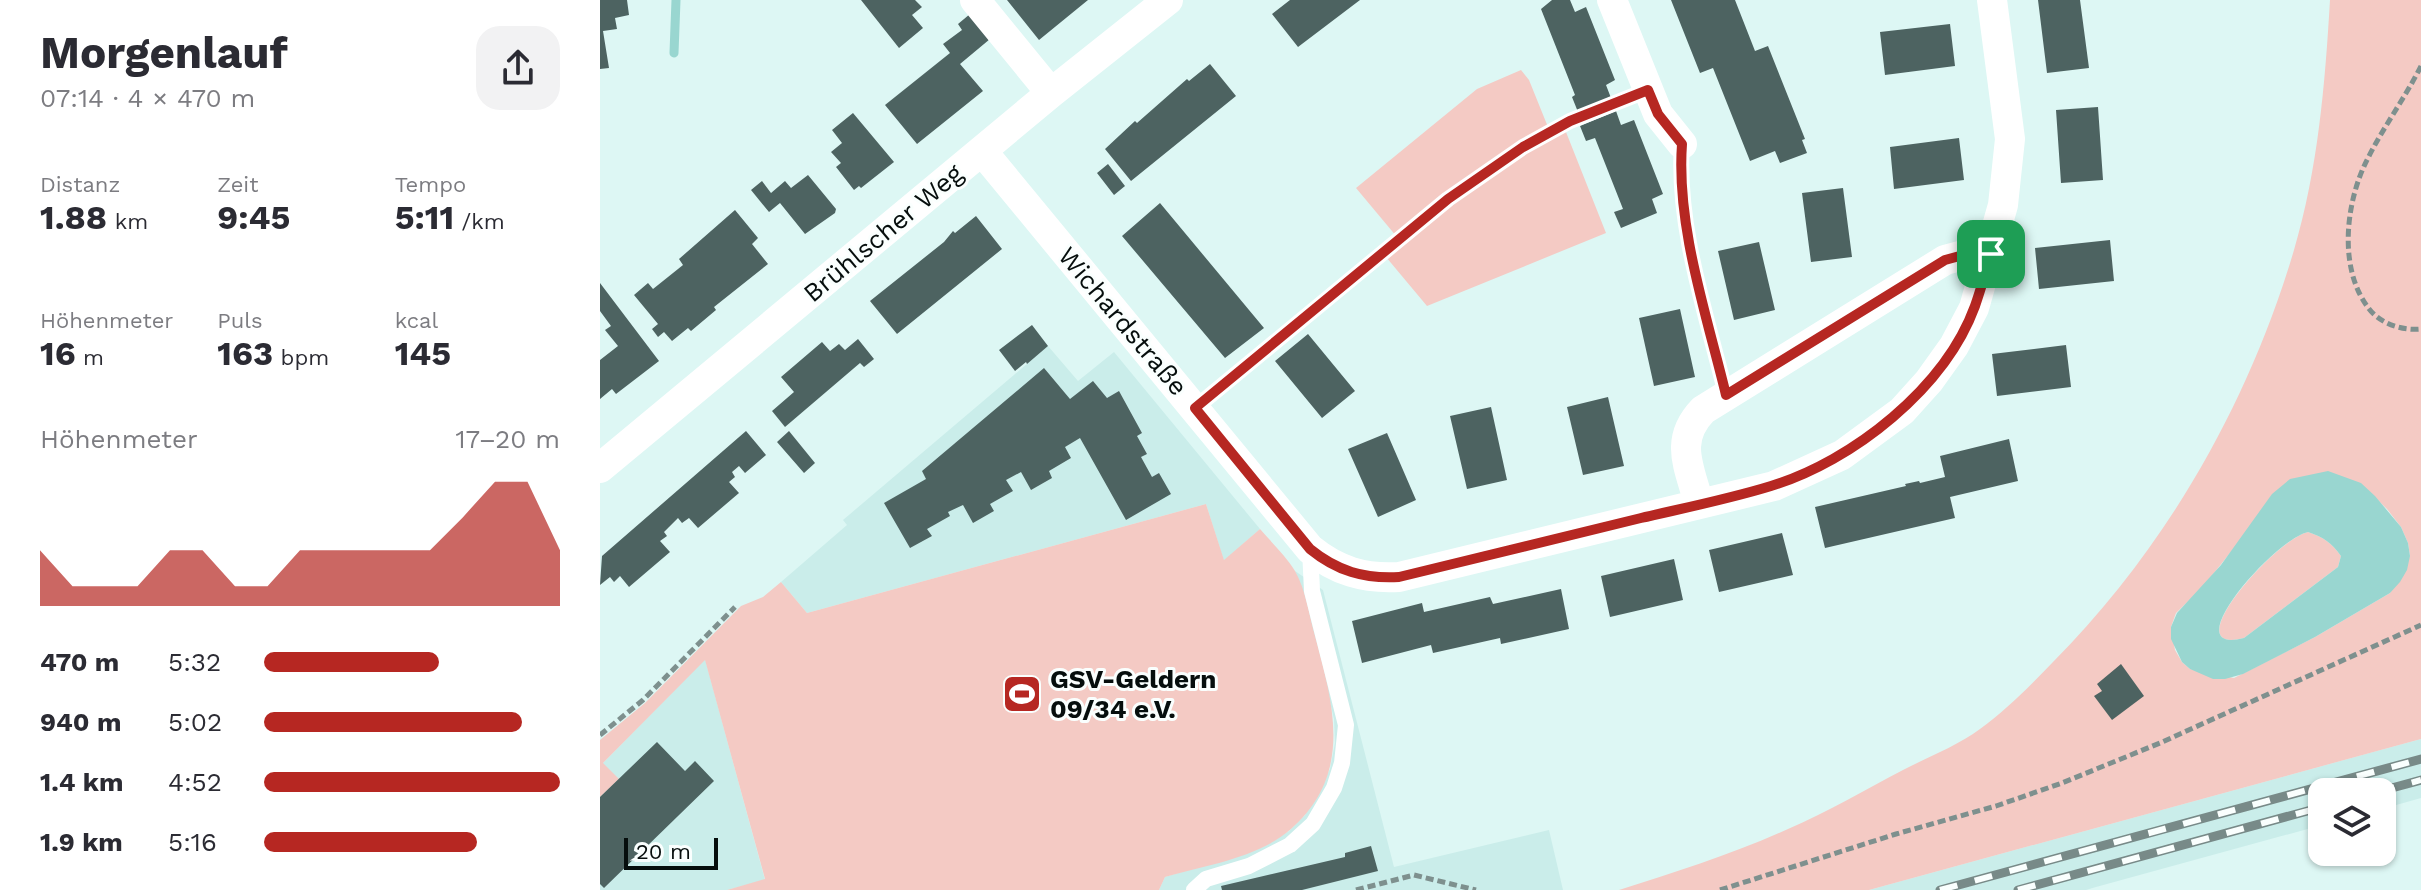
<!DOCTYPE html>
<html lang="de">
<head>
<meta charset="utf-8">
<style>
	:root { --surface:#fff; --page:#f2f2f3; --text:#2b2b33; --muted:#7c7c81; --accent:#b62722 }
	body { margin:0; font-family:"Work Sans",sans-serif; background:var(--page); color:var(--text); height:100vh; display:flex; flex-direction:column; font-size:30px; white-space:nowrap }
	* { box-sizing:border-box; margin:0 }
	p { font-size:26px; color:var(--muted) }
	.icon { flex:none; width:44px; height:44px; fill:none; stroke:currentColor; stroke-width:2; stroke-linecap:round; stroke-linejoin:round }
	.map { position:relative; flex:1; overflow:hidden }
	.sheet { display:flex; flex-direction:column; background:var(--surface); width:600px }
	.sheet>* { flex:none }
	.tools { position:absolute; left:1708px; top:778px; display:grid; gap:16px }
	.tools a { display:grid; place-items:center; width:88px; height:88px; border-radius:16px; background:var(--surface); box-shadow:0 2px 6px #0004; font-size:40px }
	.scale { position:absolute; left:24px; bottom:20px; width:94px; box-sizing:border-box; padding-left:8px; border:4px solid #060e0d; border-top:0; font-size:22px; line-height:28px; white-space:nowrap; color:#060e0d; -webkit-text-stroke:6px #fafffe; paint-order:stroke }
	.pin { position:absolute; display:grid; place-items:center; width:68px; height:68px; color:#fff; margin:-34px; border-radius:16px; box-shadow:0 4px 12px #0006 }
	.round { display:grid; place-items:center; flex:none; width:84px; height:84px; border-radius:24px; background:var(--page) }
	.head { display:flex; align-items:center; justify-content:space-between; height:136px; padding:0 40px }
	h1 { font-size:44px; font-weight:700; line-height:60px }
	.stats { display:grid; grid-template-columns:repeat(3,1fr); gap:12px; height:136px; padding:8px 40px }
	.stats div { display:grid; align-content:center }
	.stats b { font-size:34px; font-weight:700 }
	.stats small { font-size:22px; font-weight:400 }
	.stats p { font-size:22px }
	.chart { height:224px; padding:16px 40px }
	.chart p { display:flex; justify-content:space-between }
	.chart svg { width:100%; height:144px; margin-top:8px; fill:var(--accent); opacity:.7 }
	ul { padding:0 40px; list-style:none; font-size:26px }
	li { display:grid; grid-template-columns:128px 96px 1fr; align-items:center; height:60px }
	li i { height:20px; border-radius:10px; background:var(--accent) }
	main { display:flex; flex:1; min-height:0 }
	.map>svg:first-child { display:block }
</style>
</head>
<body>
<main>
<section class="sheet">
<div class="head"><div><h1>Morgenlauf</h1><p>07:14 · 4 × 470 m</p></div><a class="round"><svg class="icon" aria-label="share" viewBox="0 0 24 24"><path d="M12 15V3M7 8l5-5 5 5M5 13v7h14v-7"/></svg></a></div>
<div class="stats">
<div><p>Distanz</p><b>1.88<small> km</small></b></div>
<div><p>Zeit</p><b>9:45</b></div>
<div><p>Tempo</p><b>5:11<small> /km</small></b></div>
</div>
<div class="stats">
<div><p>Höhenmeter</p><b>16<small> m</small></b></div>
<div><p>Puls</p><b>163<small> bpm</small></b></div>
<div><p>kcal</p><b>145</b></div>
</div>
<div class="chart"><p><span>Höhenmeter</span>17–20 m</p>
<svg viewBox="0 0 160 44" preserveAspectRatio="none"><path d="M0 44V27L10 38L20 38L30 38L40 27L50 27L60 38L70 38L80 27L90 27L100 27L110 27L120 27L130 17L140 6L150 6L160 27V44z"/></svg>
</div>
<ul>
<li><b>470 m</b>5:32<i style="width:59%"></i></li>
<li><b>940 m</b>5:02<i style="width:87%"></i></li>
<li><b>1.4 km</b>4:52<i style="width:100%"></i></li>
<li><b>1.9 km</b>5:16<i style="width:72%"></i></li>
</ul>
</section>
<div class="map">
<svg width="1821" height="890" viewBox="0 0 1821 890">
	<rect width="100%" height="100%" fill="#ddf7f4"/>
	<!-- built -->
	<path fill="#caedea" d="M448,346L478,381L514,352L660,529L624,561L606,504L207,613L181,582L247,525L243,520Z
		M695,571L723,590L794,867L949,830L963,890H559L565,877L663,847L689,831L705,815L730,769L735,743L734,719L705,600Z
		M105,659L165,880L127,890H0V797L3,763Z
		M1821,739V798L1782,809V792H1722V825L1496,887L1486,890H1269Z"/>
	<!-- green -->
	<path fill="#f4cac4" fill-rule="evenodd" d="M1730,0H1821V739L1269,890H1019C1076,872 1133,854 1188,829C1227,812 1265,790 1303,770C1328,757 1357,746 1380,729C1406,710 1430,686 1453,662C1566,548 1648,405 1694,250C1718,169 1725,85 1730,0ZM1760,483L1787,509L1801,527L1808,543L1810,556L1790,593L1715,637L1634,678L1590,669L1582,662L1575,650L1571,627L1576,613L1602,588L1638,543Z
		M921,70L929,80L952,137L966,132L1006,233L827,306L786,257L802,243L756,188L877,89Z
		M606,504L624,560L660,529C671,542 686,556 695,571C706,590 709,615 715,636C734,706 753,774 691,829C658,858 606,865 565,877L559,890H127L165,879L105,660L3,763L19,779L0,797V740L45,703L141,606L163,597L181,582L207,613Z
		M1708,532C1723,537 1732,543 1741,556L1738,567L1644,638C1573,656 1674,540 1708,532Z"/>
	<!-- water -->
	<path fill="#99d6d0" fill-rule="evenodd" d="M1728,471L1761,483L1775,496L1801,527L1808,543L1810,556L1807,570L1800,582L1790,593L1715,637L1643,674L1625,679H1613L1590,669L1582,662L1571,639V627L1577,613L1621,565L1672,494L1690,479ZM1708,532C1723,537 1732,543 1741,556L1738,567L1644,638C1573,656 1673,540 1708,532Z"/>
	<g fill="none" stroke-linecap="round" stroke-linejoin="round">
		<!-- stream -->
		<path stroke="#99d6d0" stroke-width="9" d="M74,53L76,0"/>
	</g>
	<!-- building -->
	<path fill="#4d6361" d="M0,0H27L29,15L15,18L17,29L3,31L9,68L0,69Z
		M261,0H315L322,7L312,15L323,28L299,48Z
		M407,0H488L439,40Z
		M690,0H760L698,47L672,14Z
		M952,0H970L975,12L986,7L1015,80L1006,85L1011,98L978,112L972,97L975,95L941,9Z
		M1071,0H1135L1155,51L1168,46L1205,139L1202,140L1207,153L1180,163L1175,151L1150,161L1113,68L1100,73Z
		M1438,0H1480L1489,68L1447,73Z
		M370,14L390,39L360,64L383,91L317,144L285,105L350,53L343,44L362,30L358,24Z
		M1350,24L1355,66L1285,75L1280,32Z
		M610,64L636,96L531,181L505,149L535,121L537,123L587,79L589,81Z
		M1498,107L1503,180L1461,183L1456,110Z
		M1016,111L1021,125L1034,120L1063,194L1052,199L1057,213L1021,228L1014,212L1023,209L995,138L986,141L980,126Z
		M253,113L294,162L261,188L259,186L254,190L236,167L241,163L231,152L242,143L232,130Z
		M1359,138L1364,180L1294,189L1290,147Z
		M508,164L525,186L514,195L497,173Z
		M208,175L236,209L235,213L205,234L180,203L169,212L151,190L162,181L171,193L185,181L191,188Z
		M1243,188L1252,257L1211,262L1202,193Z
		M560,203L664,328L625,358L522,236Z
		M135,210L158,238L152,244L168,264L114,307L116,310L91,331L88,328L72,341L64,332L58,337L52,329L58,324L34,295L48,283L53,289L83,265L79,259Z
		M376,216L402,249L297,334L270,301L344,242L353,231L355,233Z
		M1510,240L1514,281L1439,289L1435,248Z
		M1159,242L1175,310L1134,320L1118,251Z
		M0,283L59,361L16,394L12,389L0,399V360L18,346L5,330L11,326L0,311Z
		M1080,309L1095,377L1054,386L1039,318Z
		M432,325L448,346L427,364L426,362L415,371L399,350Z
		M708,334L755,391L722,418L675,361Z
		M258,339L274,359L264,367L260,363L185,427L172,411L194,392L181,377L222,342L230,351L239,344L245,350Z
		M1466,345L1471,387L1397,396L1392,354Z
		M444,368L470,399L493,381L507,398L519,391L542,433L537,436L547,454L541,457L552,477L559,473L571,494L526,520L480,438L465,447L471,458L449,471L452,478L431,490L421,472L406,480L413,491L390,504L394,511L373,523L363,505L348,512L350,516L327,529L332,536L310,548L284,503L326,479L322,471Z
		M1008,397L1024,466L983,475L967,407Z
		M891,407L907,480L867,489L850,416Z
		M146,431L166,455L145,473L139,466L132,472L135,477L129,482L139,493L98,528L89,518L82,523L78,518L64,532L67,536L60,541L70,552L29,587L20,576L14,582L10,577L0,585L2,556Z
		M189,431L215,463L204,473L177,442Z
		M787,433L816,500L778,517L748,449Z
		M1409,439L1418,481L1350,497L1355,518L1225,548L1215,507L1306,486L1305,484L1319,481L1320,483L1345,477L1340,456Z
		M1182,533L1193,575L1119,592L1109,550Z
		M1074,559L1083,600L1010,617L1001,576Z
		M961,589L969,629L901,644L900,638L833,653L831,645L762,663L752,621L822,603L824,612L890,597L893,604Z
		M1521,664L1544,696L1512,720L1494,696L1502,691L1497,684Z
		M57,742L85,771L95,761L114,781L4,888L0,884V797Z
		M771,846L778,871L702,890H622L621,886L745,857V853Z"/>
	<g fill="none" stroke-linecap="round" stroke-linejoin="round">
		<!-- path -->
		<path stroke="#7e908e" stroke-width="5" stroke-dasharray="8 4" stroke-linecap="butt" d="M1821,66C1805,98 1784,126 1768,158C1746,200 1738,266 1767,306C1778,323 1801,331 1821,329
			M1080,173L1096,267L1120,367
			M617,390L848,199L942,135L1020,101
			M0,735L43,700L135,607
			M756,890L814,875L876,890
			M1120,890L1296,834L1396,806L1462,783L1560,743L1821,625"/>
		<!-- service -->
		<path stroke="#fff" stroke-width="16" d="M594,890L606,879L649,866L690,845L713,824L734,788L742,763L746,725L712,591L710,549"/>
		<!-- minor -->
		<path stroke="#fff" stroke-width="30" d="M375,0L451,93
			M1012,0L1058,114L1082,144
			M382,151L710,549C737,571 764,579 799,577L1174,486L1242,455L1302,411L1329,381L1354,346L1374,308L1403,205L1410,139L1392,0
			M0,468L451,93L568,0
			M1099,504C1090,468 1073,441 1103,410L1345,260L1378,251L1391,254"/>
		<!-- rail casing -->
		<g stroke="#788a88" stroke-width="9">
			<path id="rail" d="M1777,792L1821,780
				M1340,890L1821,759
				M1418,890L1722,807"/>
		</g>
		<!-- rail -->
		<use href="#rail" stroke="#fafffe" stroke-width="6" stroke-dasharray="18" stroke-linecap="butt"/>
	</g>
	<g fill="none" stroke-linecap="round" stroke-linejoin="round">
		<!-- route casing -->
		<g stroke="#fff" stroke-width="16">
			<path id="route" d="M1048,90L1058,114L1082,144C1076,226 1107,316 1126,395L1345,260L1378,251L1391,254C1386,271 1381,289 1375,306C1345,388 1253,461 1171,486C1129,499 1084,508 1041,518C960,538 879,557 799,577C764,579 737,571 710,549L595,408L848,199L923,147L970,121Z"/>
		</g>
		<!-- route -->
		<use href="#route" stroke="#b62722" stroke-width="10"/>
	</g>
	<!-- icons -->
	<defs>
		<g id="stadium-square" transform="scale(2)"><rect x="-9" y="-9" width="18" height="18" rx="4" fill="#b62722" stroke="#fafffe"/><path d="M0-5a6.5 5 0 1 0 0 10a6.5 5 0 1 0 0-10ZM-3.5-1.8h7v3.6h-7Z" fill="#fff"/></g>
	</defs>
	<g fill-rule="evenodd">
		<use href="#stadium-square" x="422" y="694"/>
	</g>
	<g text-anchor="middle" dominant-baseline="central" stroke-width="6" stroke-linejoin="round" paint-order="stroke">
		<!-- street labels -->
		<g font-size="26" fill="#060e0d" stroke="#fafffe">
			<text transform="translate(283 233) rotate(-40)">Brühlscher Weg</text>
			<text transform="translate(523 321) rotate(50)">Wichardstraße</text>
		</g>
		<!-- poi labels -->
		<g font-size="26" font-weight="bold" fill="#060e0d" stroke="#fafffe" text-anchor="start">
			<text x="450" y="679">GSV-Geldern<tspan x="450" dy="30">09/34 e.V.</tspan></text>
		</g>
	</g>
</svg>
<div class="tools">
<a><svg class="icon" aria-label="layers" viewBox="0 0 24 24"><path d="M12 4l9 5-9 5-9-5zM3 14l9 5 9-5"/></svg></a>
</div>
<div class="scale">20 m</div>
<div class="pin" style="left:1391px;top:254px;background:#1e9e55"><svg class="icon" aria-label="arrive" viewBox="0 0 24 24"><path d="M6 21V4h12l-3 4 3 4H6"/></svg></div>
</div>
</main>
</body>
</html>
